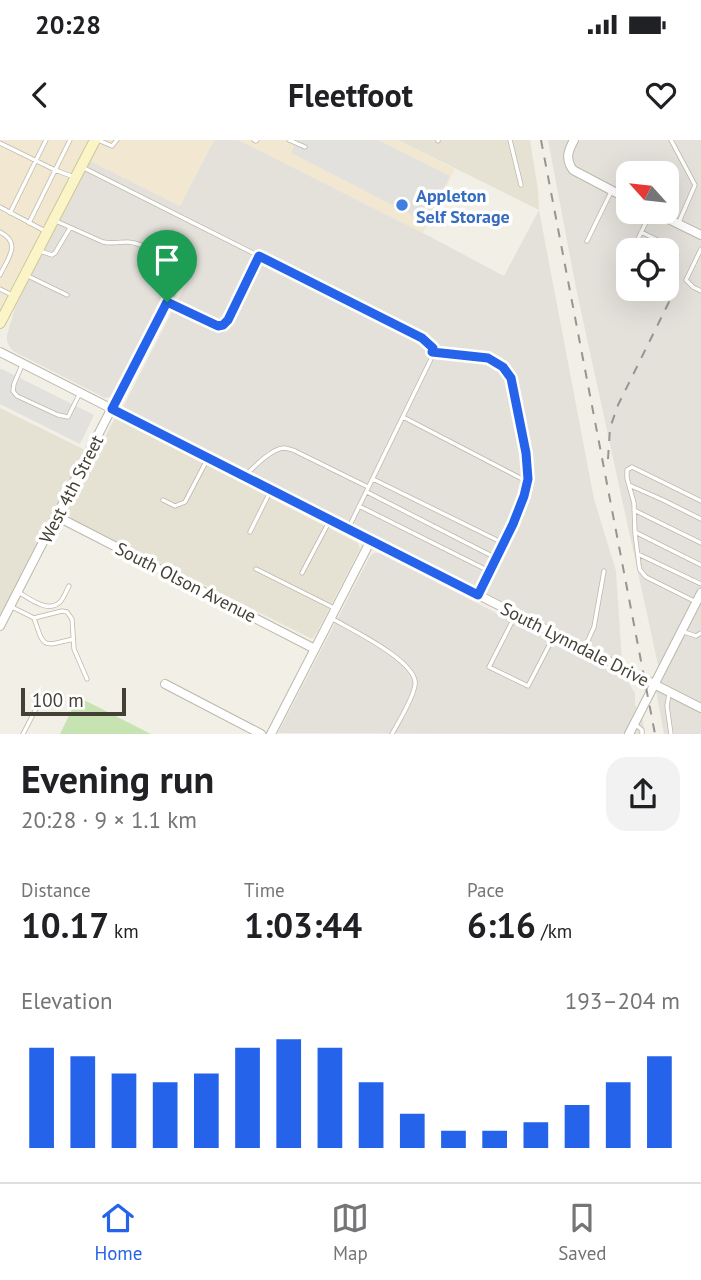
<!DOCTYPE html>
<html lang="en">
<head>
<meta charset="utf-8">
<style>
	:root { --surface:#fff; --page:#f2f2f2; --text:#202124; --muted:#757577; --line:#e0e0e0; --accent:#2563eb }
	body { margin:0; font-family:"PT Sans",sans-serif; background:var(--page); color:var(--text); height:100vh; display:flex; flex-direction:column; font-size:26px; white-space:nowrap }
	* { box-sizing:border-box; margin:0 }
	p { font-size:23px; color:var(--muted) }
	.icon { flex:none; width:38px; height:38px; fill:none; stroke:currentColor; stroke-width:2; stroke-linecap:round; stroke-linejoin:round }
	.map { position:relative; height:594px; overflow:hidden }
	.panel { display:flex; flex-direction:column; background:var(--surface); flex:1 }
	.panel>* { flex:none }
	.needle { width:46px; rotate:297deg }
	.fabs { position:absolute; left:616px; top:21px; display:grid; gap:14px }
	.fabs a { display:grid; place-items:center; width:63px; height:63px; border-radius:14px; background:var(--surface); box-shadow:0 7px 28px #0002; font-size:35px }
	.scale { position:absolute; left:21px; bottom:18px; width:105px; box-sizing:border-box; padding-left:7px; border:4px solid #444036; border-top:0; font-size:19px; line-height:24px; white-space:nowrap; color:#444036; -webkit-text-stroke:5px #fff; paint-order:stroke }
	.pin { position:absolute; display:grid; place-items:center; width:60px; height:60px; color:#fff; margin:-72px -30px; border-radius:50% 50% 50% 0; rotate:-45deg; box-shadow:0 0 7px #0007 }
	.pin .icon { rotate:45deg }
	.round { display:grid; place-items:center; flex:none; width:74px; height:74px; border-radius:21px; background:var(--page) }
	.overview { display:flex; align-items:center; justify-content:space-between; height:119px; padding:0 21px }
	h1 { font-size:38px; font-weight:800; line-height:52px }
	.figures { display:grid; grid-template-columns:repeat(3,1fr); gap:10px; height:119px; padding:7px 21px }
	.figures div { display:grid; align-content:center }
	.figures b { font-size:35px; font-weight:800 }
	.figures small { font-size:19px; font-weight:400 }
	.figures p { font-size:19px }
	.chart { height:196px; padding:14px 21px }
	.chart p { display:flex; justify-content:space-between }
	.chart svg { width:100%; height:126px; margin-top:7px; stroke:var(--accent); stroke-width:6 }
	.status { display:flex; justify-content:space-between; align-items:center; height:49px; padding:0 35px; background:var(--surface); direction:ltr }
	.status svg { height:19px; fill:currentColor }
	header { display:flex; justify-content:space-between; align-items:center; height:91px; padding:0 21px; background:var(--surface); font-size:32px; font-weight:800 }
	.dock { display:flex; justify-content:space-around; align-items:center; height:98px; border-top:2px solid var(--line); background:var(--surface); font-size:19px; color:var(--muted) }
	.dock a { display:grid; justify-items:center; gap:4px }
	.dock .on { color:var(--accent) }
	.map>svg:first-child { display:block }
</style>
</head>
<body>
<div class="status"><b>20:28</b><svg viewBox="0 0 49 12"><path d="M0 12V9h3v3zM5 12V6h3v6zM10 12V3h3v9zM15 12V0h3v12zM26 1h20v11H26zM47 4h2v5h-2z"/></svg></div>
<header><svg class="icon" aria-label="back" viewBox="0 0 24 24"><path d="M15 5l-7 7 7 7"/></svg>Fleetfoot<svg class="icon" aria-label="heart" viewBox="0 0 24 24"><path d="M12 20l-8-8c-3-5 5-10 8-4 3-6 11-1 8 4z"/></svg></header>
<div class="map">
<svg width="701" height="594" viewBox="0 0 701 594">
	<rect width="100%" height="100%" fill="#f2efe6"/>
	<!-- residential -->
	<path fill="#e5e2d4" d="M398,0H530L538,50L539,70Z
		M0,268L89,312L0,485Z
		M115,278L358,403L360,409L316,494L312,499L72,379L66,371Z"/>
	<!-- commercial -->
	<path fill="#f2e8d2" d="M0,0H89L0,168Z
		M101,0H214L180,66L90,21Z
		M238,0H398L455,29L423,93Z"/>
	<!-- industrial -->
	<path fill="#e4e1db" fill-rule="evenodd" d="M214,0H238L423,93L504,136L539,70L594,359L616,431L622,522L124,269L123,267L198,121L184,115L112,257L105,258L13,211L9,206L7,201V195L16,165L90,21L180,66Z
		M548,0H701V594H664L655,545L660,534L576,148ZM628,33H667V72H628ZM628,110H667V149H628Z
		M374,413H379L627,540L635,553V565L643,581L645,594L278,593L370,416Z"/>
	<!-- green -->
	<path fill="#c7e3b1" d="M78,557L151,594H60Z"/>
	<!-- parking -->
	<path fill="#e3e1de" d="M297,0H378L450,36L426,82L291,13Z
		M0,229H2L94,275L80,304L0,264Z"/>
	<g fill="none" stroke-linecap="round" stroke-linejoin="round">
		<!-- lane casing -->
		<g stroke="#bcb8a9" stroke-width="5">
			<path id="lane" d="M98,0L112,6L117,0
				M254,0L256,1L257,0
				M289,0L305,7
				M438,0V1
				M510,0L521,45
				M671,0L695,45L679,82
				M0,3L55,30L74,37
				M84,28L422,198L433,208L432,217L349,387
				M0,67L45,91
				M10,73L46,0
				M56,81L103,102C112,104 117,102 126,102C136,101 161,113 168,121C172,125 174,131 178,135
				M29,83L70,0
				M0,92C22,103 8,118 0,135
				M641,92L674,108C680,115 675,122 670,128L667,127
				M587,101L611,52
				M701,109L686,140L693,147L701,151
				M635,110V105L651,72
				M40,111L52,115L55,113L70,88
				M28,136L67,155
				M0,149L14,156
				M169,163L218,186L223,185L228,180L259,116
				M432,212L487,218L503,227L511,238L526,313L528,339L524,356L513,384L478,455
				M22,225L14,244L13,251L17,256L58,275L68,277L79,255
				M403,277L528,342
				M246,335C255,326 271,309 284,308C285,308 294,310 295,311L368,347
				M373,339L503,403
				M629,345L663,360L701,379
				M367,352L496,418
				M163,360L175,366L185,362L208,318
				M359,366L489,431
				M634,370L701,403
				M250,392L271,350
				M635,392L701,425
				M638,414L701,444
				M256,429L334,468
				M302,433L330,380
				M18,452C29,458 48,474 60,462C64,458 66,451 69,446
				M696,462L646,437L640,430L639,425L635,393L634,363L627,338V330L632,327L701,361
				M12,467L34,478L62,471L67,472L72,479L74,509L87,539
				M515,476L489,527L528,546L555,494
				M34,478C44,508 42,507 73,499
				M333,479C350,489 419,522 415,545C413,559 399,581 392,594
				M684,492L696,496L701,493
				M585,507L594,487L604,431
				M669,554L667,566L671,594
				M636,585L642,590V594
				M23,594L42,557"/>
		</g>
		<!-- street casing -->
		<g stroke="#bcb8a9" stroke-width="10">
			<path id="street" d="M574,0C568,11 565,19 573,30L628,59
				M654,72L701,95
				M0,212L701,568
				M56,376L315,509
				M0,486L179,137
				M165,544L261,594
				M271,594L371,400
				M629,594L701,453"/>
		</g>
		<!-- secondary casing -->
		<g stroke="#cec698" stroke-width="12">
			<path id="secondary" d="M0,183L95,0"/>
		</g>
		<!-- lane -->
		<use href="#lane" stroke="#fff" stroke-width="3.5"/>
		<!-- street -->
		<use href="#street" stroke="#fff" stroke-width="8"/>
		<!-- secondary -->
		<use href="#secondary" stroke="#fbf4c7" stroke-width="10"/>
		<!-- rail -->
		<path stroke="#959595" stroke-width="2" stroke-dasharray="9 9" stroke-linecap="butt" d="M541,0L655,594
			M608,319L610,288L618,265L670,160"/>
	</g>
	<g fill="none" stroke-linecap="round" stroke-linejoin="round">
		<!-- route casing -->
		<g stroke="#fff" stroke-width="14">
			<path id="route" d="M259,116L422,198L433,208L432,212L488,218L503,227L511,238L526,313L528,339L524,356L513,384L478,455L112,269L167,162L218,186L223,185L228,180Z"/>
		</g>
		<!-- route -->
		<use href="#route" stroke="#2563eb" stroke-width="9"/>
	</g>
	<!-- markers -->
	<circle fill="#3f7fe0" stroke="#fff" stroke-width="2.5" cx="402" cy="65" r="7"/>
	<g text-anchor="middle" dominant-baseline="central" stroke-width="7" stroke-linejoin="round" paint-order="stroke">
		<!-- shop labels -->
		<g font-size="18" font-weight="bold" fill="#366cbe" stroke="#fff" text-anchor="start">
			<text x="416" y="55">Appleton<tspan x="416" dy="21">Self Storage</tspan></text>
		</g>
		<!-- street labels -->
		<g font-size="18" fill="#444036" stroke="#fff">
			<text transform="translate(71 349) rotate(-63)">West 4th Street</text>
			<text transform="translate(186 442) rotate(27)">South Olson Avenue</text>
			<text transform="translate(575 504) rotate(27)">South Lynndale Drive</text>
		</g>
	</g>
</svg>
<div class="fabs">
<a><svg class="needle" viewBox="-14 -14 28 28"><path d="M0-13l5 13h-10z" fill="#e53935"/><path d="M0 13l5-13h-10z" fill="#757577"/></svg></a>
<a><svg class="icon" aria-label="locate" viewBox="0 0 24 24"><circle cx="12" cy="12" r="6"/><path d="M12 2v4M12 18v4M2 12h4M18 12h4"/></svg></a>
</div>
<div class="scale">100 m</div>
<div class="pin" style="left:167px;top:162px;background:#1e9e55"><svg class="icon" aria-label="arrive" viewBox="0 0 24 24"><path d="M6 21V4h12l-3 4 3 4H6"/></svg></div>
</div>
<section class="panel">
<div class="overview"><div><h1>Evening run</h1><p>20:28 · 9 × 1.1 km</p></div><a class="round"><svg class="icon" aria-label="share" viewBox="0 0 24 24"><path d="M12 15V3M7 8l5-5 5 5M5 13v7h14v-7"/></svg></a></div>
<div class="figures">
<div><p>Distance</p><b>10.17<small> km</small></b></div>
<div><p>Time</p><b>1:03:44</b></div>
<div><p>Pace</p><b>6:16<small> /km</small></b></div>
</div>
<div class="chart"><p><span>Elevation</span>193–204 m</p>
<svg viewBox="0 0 160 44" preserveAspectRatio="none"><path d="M5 44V9M15 44V12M25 44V18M35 44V21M45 44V18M55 44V9M65 44V6M75 44V9M85 44V21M95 44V32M105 44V38M115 44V38M125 44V35M135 44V29M145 44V21M155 44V12"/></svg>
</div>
</section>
<nav class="dock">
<a class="on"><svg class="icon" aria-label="home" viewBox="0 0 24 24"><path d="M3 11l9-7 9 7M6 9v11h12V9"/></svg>Home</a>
<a><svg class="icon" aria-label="map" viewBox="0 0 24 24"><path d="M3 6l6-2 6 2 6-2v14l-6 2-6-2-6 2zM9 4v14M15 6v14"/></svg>Map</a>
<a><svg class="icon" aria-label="saved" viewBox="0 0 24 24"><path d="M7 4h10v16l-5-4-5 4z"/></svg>Saved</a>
</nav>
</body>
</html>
